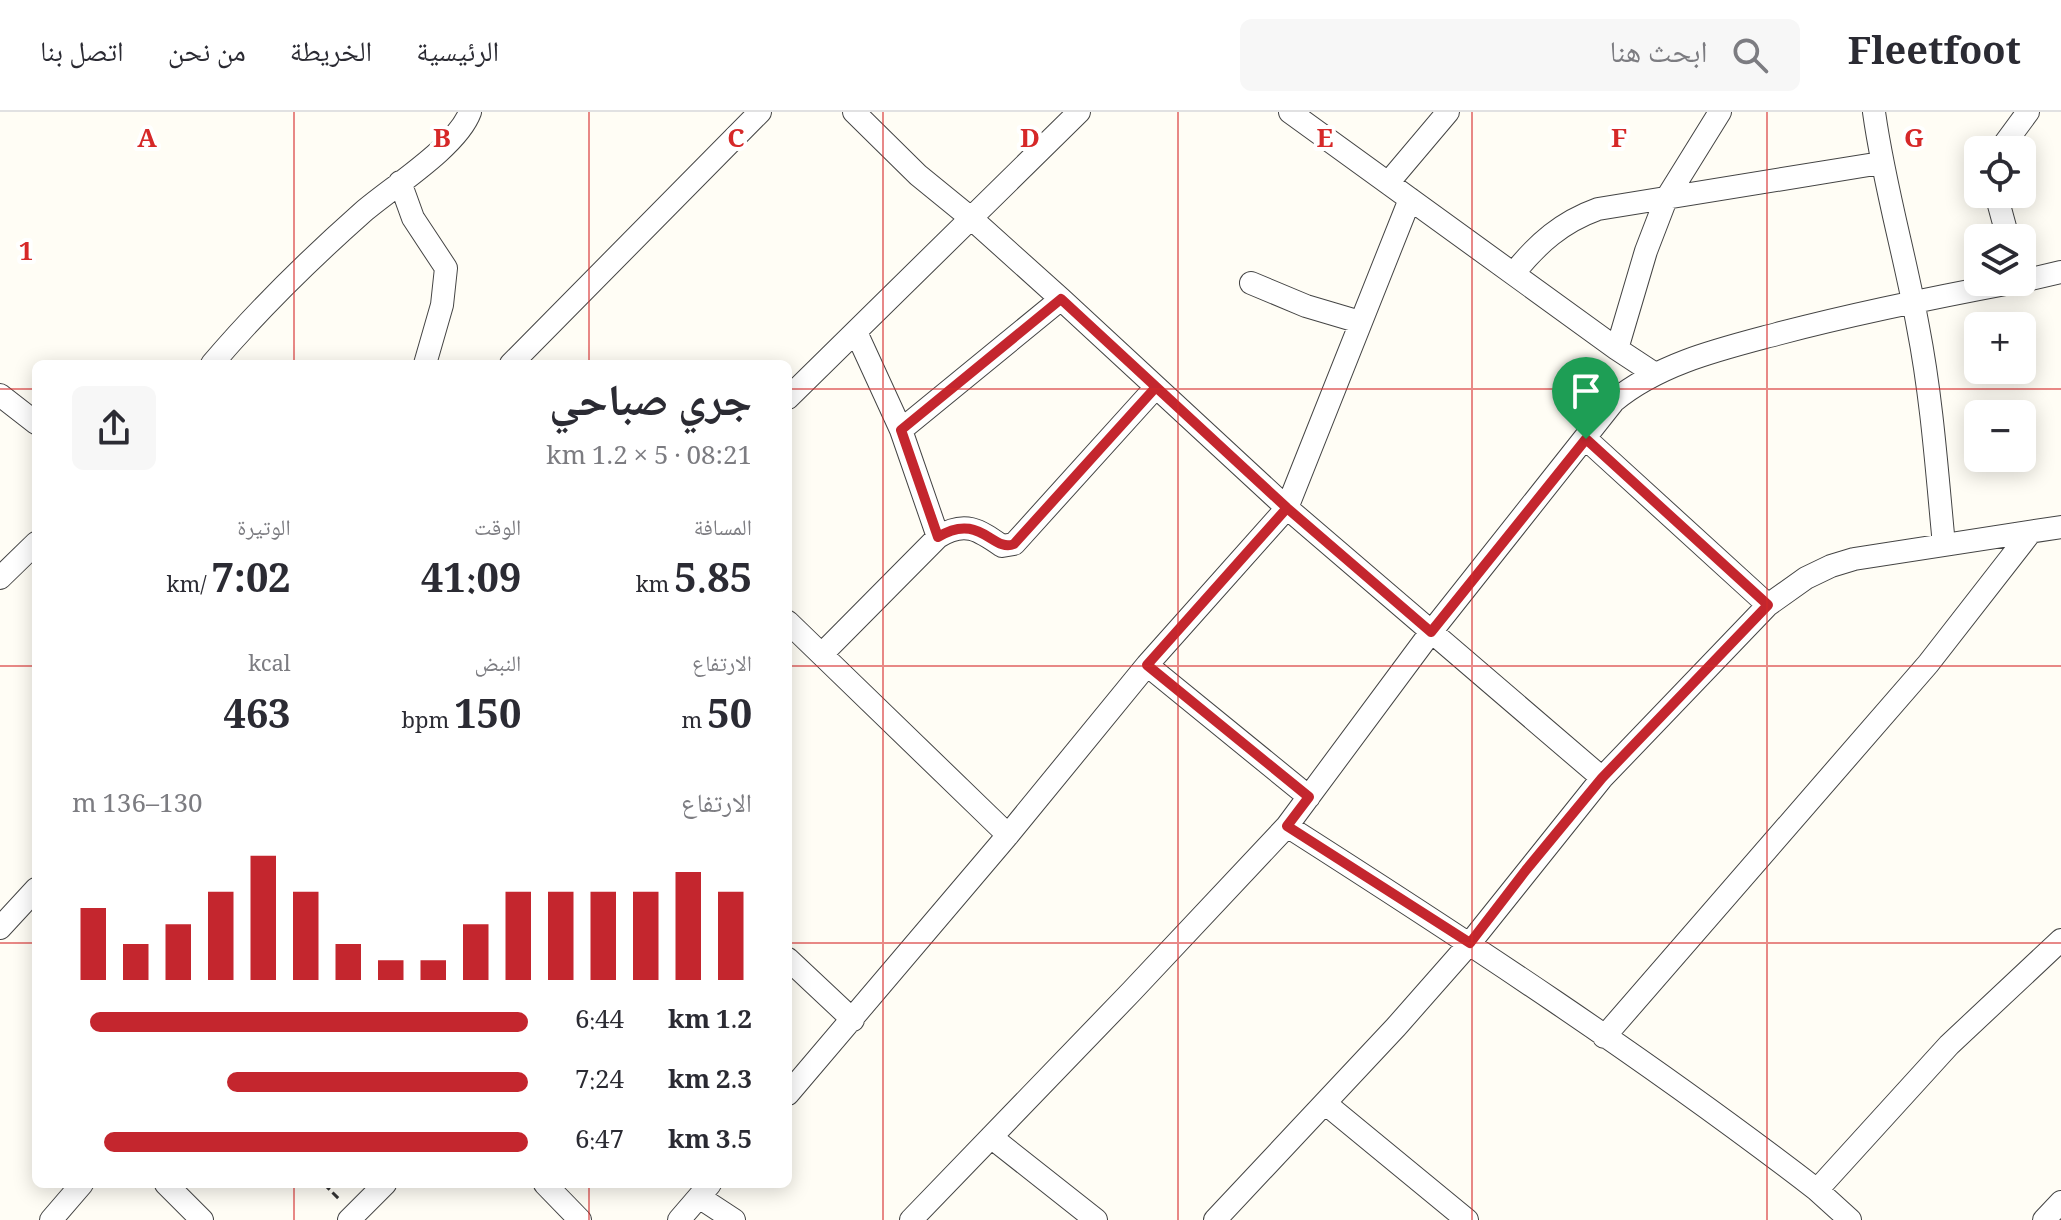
<!DOCTYPE html>
<html lang="ar">
<head>
<meta charset="utf-8">
<style>
	:root { --surface:#fff; --page:#f7f7f7; --text:#2b2b33; --muted:#7c7c81; --line:#e1e1e2; --accent:#c4262e }
	body { margin:0; font-family:Georgia,"Noto Naskh Arabic",serif; background:var(--page); color:var(--text); direction:rtl; height:100vh; display:flex; flex-direction:column; font-size:30px; white-space:nowrap }
	* { box-sizing:border-box; margin:0 }
	p { font-size:26px; color:var(--muted) }
	.icon { flex:none; width:44px; height:44px; fill:none; stroke:currentColor; stroke-width:2; stroke-linecap:round; stroke-linejoin:round }
	.map { position:relative; flex:1; overflow:hidden; direction:ltr }
	.side { position:absolute; left:32px; top:248px; width:760px; height:828px; display:flex; flex-direction:column; background:var(--surface); border-radius:12px; box-shadow:0 4px 20px #0003; direction:rtl }
	.side>* { flex:none }
	.controls { position:absolute; left:1964px; top:24px; display:grid; gap:16px }
	.controls a { display:grid; place-items:center; width:72px; height:72px; border-radius:12px; background:var(--surface); box-shadow:0 4px 20px #0003; font-size:40px }
	.pin { position:absolute; display:grid; place-items:center; width:68px; height:68px; color:#fff; margin:-82px -34px; border-radius:50% 50% 50% 0; rotate:-45deg; box-shadow:0 0 8px #0007 }
	.pin .icon { rotate:45deg }
	.round { display:grid; place-items:center; flex:none; width:84px; height:84px; border-radius:12px; background:var(--page) }
	.head { display:flex; align-items:center; justify-content:space-between; height:136px; padding:0 40px }
	h1 { font-size:44px; font-weight:700; line-height:60px }
	.figures { display:grid; grid-template-columns:repeat(3,1fr); gap:12px; height:136px; padding:8px 40px }
	.figures div { display:grid; align-content:center }
	.figures b { font-size:40px; font-weight:700 }
	.figures small { font-size:22px; font-weight:400 }
	.figures p { font-size:22px }
	.chart { height:224px; padding:16px 40px }
	.chart p { display:flex; justify-content:space-between }
	.chart svg { width:100%; height:144px; margin-top:8px; stroke:var(--accent); stroke-width:6 }
	ul { padding:0 40px; list-style:none; font-size:26px }
	li { display:grid; grid-template-columns:128px 96px 1fr; align-items:center; height:60px }
	li i { height:20px; border-radius:10px; background:var(--accent) }
	header { display:flex; align-items:center; gap:48px; box-sizing:border-box; height:112px; padding:0 40px; background:var(--surface); border-bottom:2px solid var(--line) }
	header strong { font-size:38px }
	nav { display:flex; gap:44px; margin-inline-start:auto; font-size:28px }
	.search { width:560px; height:72px; background:var(--page); display:flex; align-items:center; gap:20px; box-sizing:border-box; padding:0 28px; border-radius:12px; color:var(--muted); font-size:30px }
	.map>svg:first-child { display:block }
</style>
</head>
<body>
<header>
<strong>Fleetfoot</strong>
<div class="search"><svg class="icon" aria-label="search" viewBox="0 0 24 24"><circle cx="10" cy="10" r="6"/><path d="M15 15l6 6"/></svg>ابحث هنا</div>
<nav><a>الرئيسية</a><a>الخريطة</a><a>من نحن</a><a>اتصل بنا</a></nav>
</header>
<div class="map">
<svg width="2061" height="1108" viewBox="0 0 2061 1108">
	<rect width="100%" height="100%" fill="#fffdf5"/>
	<g fill="none" stroke-linecap="round" stroke-linejoin="round">
		<!-- minor casing -->
		<g stroke="#444" stroke-width="24">
			<path id="minor" d="M854,0L918,63L972,107L1061,187L1287,396L1602,666
				M1290,0L1617,237
				M1874,0C1884,73 1905,143 1918,215C1932,287 1937,361 1944,433
				M2000,38L2028,0
				M400,70L413,106L446,156L442,193L425,252
				M1388,71L1448,0
				M1996,82L2008,126
				M1514,161C1538,131 1562,110 1598,97L1881,51
				M2022,169L2061,160
				M1251,171L1306,194L1360,210
				M856,220L901,318L938,425
				M212,252C258,198 310,147 363,100C392,75 457,35 470,0
				M511,252L760,0
				M1655,262L1617,237L1646,139L1666,87L1720,0
				M0,283L36,311
				M788,286L1079,0
				M901,318L1061,187
				M1586,327L1768,493
				M0,466L36,431
				M788,510L1008,723
				M823,541L938,425C965,408 979,418 1002,434L1014,432L1156,275
				M1147,553L1309,685
				M1287,714C1467,829 1647,947 1817,1078L1949,933L2061,828
				M0,816L36,777
				M788,847L853,908
				M1604,925L1928,552L2030,421
				M788,982L1008,723L1147,553L1287,396L1410,87
				M1326,992L1467,1108
				M991,1025L1096,1108
				M166,1072L202,1108
				M545,1072L580,1108
				M1817,1078L1850,1108
				M699,1085L734,1108
				M51,1108L82,1072
				M349,1108L385,1072
				M679,1108L710,1072
				M911,1108L1131,880L1287,714L1431,520L1614,289C1660,251 1721,237 1777,222C1856,201 1936,185 2016,170
				M1215,1108L1396,915L1470,831L1602,666L1768,493L1806,466L1831,454L1854,447L2061,415
				M2044,1108L2061,1090"/>
		</g>
		<!-- path -->
		<path stroke="#333" stroke-width="3" stroke-dasharray="8 4" stroke-linecap="butt" d="M324,1072L340,1088"/>
		<!-- minor -->
		<use href="#minor" stroke="#fff" stroke-width="22"/>
	</g>
	<g fill="none" stroke-linecap="round" stroke-linejoin="round">
		<!-- route casing -->
		<g stroke="#fff" stroke-width="16">
			<path id="route" d="M1586,327L1431,520L1287,396L1061,187L901,318L938,425C980,399 993,441 1014,432L1156,275L1287,396L1147,553L1309,685L1287,714L1470,831L1526,758L1602,666L1768,493L1586,327"/>
		</g>
		<!-- route -->
		<use href="#route" stroke="#c4262e" stroke-width="10"/>
	</g>
	<!-- grid -->
	<path fill="none" stroke="#d62828" stroke-width="2" stroke-opacity="0.55" d="M294,0V252M589,0V252M883,0V1108M1178,0V1108M1472,0V1108M1767,0V1108M0,277H36M788,277H2061M0,554H36M788,554H2061M0,831H36M788,831H2061M294,1072V1108M589,1072V1108"/>
	<g font-size="26" text-anchor="middle" font-weight="bold" fill="#d62828" stroke="#fff" stroke-width="8" stroke-linejoin="round" paint-order="stroke">
		<text x="147" y="35">A</text>
		<text x="442" y="35">B</text>
		<text x="736" y="35">C</text>
		<text x="1030" y="35">D</text>
		<text x="1325" y="35">E</text>
		<text x="1619" y="35">F</text>
		<text x="1914" y="35">G</text>
		<text x="26" y="148">1</text>
	</g>
</svg>
<div class="controls">
<a><svg class="icon" aria-label="locate" viewBox="0 0 24 24"><circle cx="12" cy="12" r="6"/><path d="M12 2v4M12 18v4M2 12h4M18 12h4"/></svg></a>
<a><svg class="icon" aria-label="layers" viewBox="0 0 24 24"><path d="M12 4l9 5-9 5-9-5zM3 14l9 5 9-5"/></svg></a>
<a>+</a>
<a>−</a>
</div>
<div class="pin" style="left:1586px;top:327px;background:#1e9e55"><svg class="icon" aria-label="arrive" viewBox="0 0 24 24"><path d="M6 21V4h12l-3 4 3 4H6"/></svg></div>
<section class="side">
<div class="head"><div><h1>جري صباحي</h1><p>08:21 · 5 × 1.2 km</p></div><a class="round"><svg class="icon" aria-label="share" viewBox="0 0 24 24"><path d="M12 15V3M7 8l5-5 5 5M5 13v7h14v-7"/></svg></a></div>
<div class="figures">
<div><p>المسافة</p><b>5.85<small> km</small></b></div>
<div><p>الوقت</p><b>41:09</b></div>
<div><p>الوتيرة</p><b>7:02<small> /km</small></b></div>
</div>
<div class="figures">
<div><p>الارتفاع</p><b>50<small> m</small></b></div>
<div><p>النبض</p><b>150<small> bpm</small></b></div>
<div><p>kcal</p><b>463</b></div>
</div>
<div class="chart"><p><span>الارتفاع</span>130–136 m</p>
<svg viewBox="0 0 160 44" preserveAspectRatio="none"><path d="M5 44V22M15 44V33M25 44V27M35 44V17M45 44V6M55 44V17M65 44V33M75 44V38M85 44V38M95 44V27M105 44V17M115 44V17M125 44V17M135 44V17M145 44V11M155 44V17"/></svg>
</div>
<ul>
<li><b>1.2 km</b>6:44<i style="width:96%"></i></li>
<li><b>2.3 km</b>7:24<i style="width:66%"></i></li>
<li><b>3.5 km</b>6:47<i style="width:93%"></i></li>
</ul>
</section>
</div>
</body>
</html>
